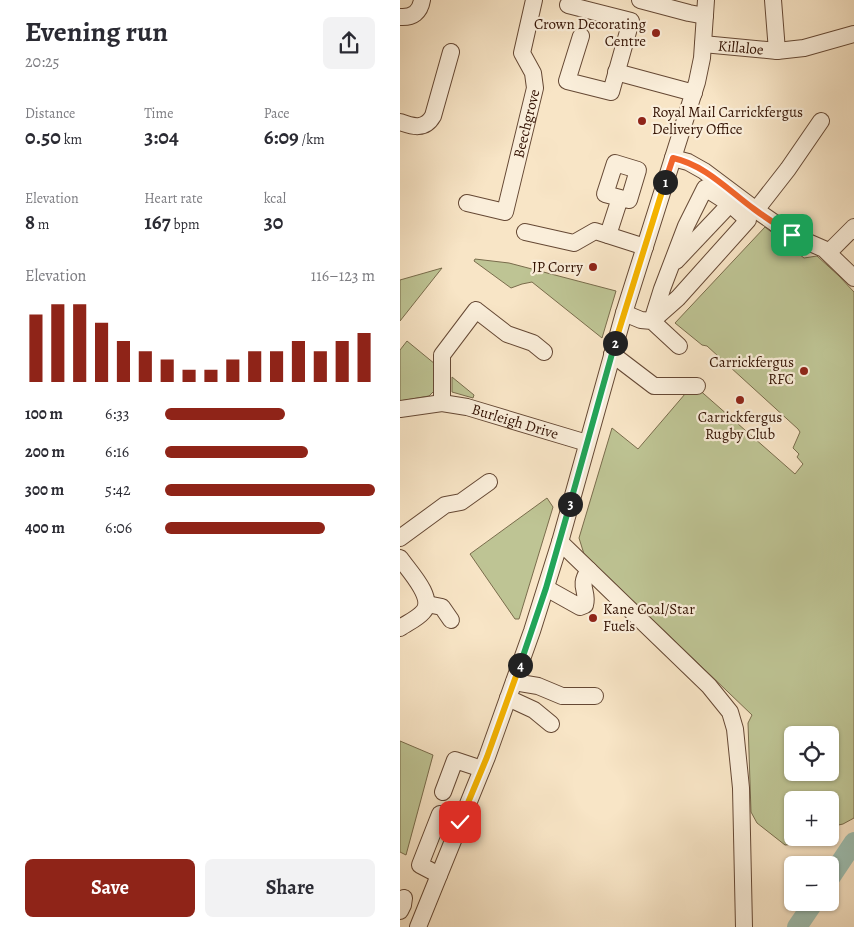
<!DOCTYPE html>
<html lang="en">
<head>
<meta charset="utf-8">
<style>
	:root { --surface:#fff; --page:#f2f2f3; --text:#2b2b33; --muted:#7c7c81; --accent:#8f2418 }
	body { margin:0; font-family:Alegreya,serif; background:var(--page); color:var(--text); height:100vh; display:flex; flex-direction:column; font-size:19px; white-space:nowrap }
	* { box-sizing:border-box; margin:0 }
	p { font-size:16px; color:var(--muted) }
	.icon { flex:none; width:28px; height:28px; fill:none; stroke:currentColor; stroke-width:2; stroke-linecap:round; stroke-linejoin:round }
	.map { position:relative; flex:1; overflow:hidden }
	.side { display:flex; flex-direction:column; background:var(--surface); width:400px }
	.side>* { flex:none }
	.controls { position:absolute; left:384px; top:726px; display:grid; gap:10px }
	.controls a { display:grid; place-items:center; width:55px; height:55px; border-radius:8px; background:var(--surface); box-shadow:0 1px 4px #0004; font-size:25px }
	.pin { position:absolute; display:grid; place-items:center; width:42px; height:42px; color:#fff; margin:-21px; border-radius:10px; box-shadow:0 2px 8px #0006 }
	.km { position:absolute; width:25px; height:25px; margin:-12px; border-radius:50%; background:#222; color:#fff; font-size:14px; line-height:25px; text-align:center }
	.round { display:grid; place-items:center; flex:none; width:52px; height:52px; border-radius:8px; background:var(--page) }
	.head { display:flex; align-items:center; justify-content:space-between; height:85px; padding:0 25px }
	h1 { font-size:28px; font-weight:600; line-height:38px }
	.stats { display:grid; grid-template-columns:repeat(3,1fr); gap:8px; height:85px; padding:5px 25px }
	.stats div { display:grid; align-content:center }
	.stats b { font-size:21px; font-weight:600 }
	.stats small { font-size:14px; font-weight:400 }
	.stats p { font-size:14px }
	.chart { height:140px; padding:10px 25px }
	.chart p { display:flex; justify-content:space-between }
	.chart svg { width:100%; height:90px; margin-top:5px; stroke:var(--accent); stroke-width:6 }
	.action { display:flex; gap:10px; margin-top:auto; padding:10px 25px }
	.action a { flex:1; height:58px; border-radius:8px; background:var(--accent); color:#fff; font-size:20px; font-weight:600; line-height:58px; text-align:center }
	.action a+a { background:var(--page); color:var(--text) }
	ul { padding:0 25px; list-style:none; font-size:16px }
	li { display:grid; grid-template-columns:80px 60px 1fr; align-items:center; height:38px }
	li i { height:12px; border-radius:6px; background:var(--accent) }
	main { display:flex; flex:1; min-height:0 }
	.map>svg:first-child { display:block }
</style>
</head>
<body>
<main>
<section class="side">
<div class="head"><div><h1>Evening run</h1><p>20:25</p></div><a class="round"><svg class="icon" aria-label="share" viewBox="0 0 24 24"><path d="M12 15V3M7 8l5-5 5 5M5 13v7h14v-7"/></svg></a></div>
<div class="stats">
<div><p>Distance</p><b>0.50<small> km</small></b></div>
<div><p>Time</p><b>3:04</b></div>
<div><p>Pace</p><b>6:09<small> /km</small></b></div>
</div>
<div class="stats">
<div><p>Elevation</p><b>8<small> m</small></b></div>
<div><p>Heart rate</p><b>167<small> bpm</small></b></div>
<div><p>kcal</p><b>30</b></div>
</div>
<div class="chart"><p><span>Elevation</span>116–123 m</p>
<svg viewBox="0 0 160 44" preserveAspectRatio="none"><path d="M5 44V11M15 44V6M25 44V6M35 44V15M45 44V24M55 44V29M65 44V33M75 44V38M85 44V38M95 44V33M105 44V29M115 44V29M125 44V24M135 44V29M145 44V24M155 44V20"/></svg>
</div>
<ul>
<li><b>100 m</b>6:33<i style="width:57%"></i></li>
<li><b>200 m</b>6:16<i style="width:68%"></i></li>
<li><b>300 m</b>5:42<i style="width:100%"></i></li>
<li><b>400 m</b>6:06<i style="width:76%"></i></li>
</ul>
<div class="action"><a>Save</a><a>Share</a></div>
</section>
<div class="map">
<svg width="454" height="927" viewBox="0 0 454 927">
	<rect width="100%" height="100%" fill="#f8e5c6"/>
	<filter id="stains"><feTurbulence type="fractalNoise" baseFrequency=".004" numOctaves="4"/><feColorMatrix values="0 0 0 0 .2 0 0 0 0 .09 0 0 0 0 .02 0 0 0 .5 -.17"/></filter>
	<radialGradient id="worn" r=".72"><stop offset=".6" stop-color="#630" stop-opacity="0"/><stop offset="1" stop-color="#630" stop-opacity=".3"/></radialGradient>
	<!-- green -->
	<path fill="#bec494" stroke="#796c4c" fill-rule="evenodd" d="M365,227L404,258L417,256L439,276L454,292V818L443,824L430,827V800H392V838H406L395,844L385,845L357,823L351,812L348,723L352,715L184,554L179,538L212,428L238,449L291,387H296L395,474L403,464L397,457L399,454L393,448L400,432L398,429L307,346L302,345L275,323ZM392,735H430V772H392Z
		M75,259L109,263L216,291L202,338L132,282L122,284L111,288L74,261Z
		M42,268L0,321V280Z
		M7,341L35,364L34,391L29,396L0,401V350Z
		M52,377L74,395L73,398L52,392Z
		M147,498L153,507L119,619H115L70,554Z
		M0,741L33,755L6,855L0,852Z"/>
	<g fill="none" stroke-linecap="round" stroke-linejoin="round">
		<!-- river -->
		<path stroke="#9dbfb2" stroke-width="20" d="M430,878L454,842
			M397,927L414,902"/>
		<!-- minor casing -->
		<g stroke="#654834" stroke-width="18">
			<g id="minor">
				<path d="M240,0L289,13L305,16"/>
				<path d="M373,0L377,51"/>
				<path d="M168,5L231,21L211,92L167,81L181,36"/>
				<path d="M0,17C13,18 20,12 22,0"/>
				<path id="s1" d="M303,44L377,51L404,48L454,34"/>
				<path d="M216,72L294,93"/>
				<path d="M0,122C13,127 25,130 33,116L51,52"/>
				<path d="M273,158L288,162L304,171L356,210L392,235L424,249L454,278"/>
				<path d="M305,188L330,204L348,220L278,298L252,321L262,289L286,226Z"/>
				<path id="s2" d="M67,203L105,212L135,88L133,73L122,53L134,0"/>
				<path d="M356,210L388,169L421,121"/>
				<path d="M125,232L174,243L195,231L245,247"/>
				<path d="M208,235L220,198L205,194L215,163L238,170L229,200L220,198"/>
				<path d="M429,252L454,227"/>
				<path d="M276,261L330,204"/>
				<path d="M224,313L241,320L252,321L279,346"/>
				<path d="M212,354L254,386H297"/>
				<path d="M42,403V355L76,310L107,334L133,343L144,352"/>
				<path id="s3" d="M0,409L42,403L67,407L187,443"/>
				<path d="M0,538L45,505L61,502L89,482"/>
				<path d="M160,542L309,686L330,712L335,729L341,788L344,927"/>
				<path d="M0,558C8,570 36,598 23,612C17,619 7,623 0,628"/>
				<path d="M146,588L180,607L185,605C189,591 177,587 189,570"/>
				<path d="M27,604L42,607L51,620"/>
				<path d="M114,682L138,686L162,696H195"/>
				<path d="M108,698L134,710L151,724"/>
				<path d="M43,792L55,760L82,769"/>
				<path d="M39,875L20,865L40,814"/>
				<path d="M0,911L3,905L4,898"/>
				<path d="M18,927L87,757L132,631L160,542L224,313L297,82L302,58L306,0"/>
			</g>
		</g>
		<!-- minor -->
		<use href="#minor" stroke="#faeeda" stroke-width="16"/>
	</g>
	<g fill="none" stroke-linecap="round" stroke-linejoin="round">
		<!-- split-1 casing -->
		<g stroke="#fff" stroke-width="10">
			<path id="split-1" d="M265,182L273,158C305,165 328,190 354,209C366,218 379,226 392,235"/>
		</g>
		<!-- split-2 casing -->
		<g stroke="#fff" stroke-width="10">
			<path id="split-2" d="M215,343L265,182"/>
		</g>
		<!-- split-3 casing -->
		<g stroke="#fff" stroke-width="10">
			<path id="split-3" d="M170,504L215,343"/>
		</g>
		<!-- split-4 casing -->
		<g stroke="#fff" stroke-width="10">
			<path id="split-4" d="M120,665L146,588L170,504"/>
		</g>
		<!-- split-5 casing -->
		<g stroke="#fff" stroke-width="10">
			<path id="split-5" d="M60,822L87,757L120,665"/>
		</g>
		<!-- split-1 -->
		<use href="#split-1" stroke="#f0652b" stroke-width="6"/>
		<!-- split-2 -->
		<use href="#split-2" stroke="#f5b400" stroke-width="6"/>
		<!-- split-3 -->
		<use href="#split-3" stroke="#22a559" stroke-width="6"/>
		<!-- split-4 -->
		<use href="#split-4" stroke="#22a559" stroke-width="6"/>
		<!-- split-5 -->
		<use href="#split-5" stroke="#f5b400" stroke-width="6"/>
	</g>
	<!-- markers -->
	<g fill="#8f2418" stroke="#faeeda" stroke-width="2">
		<circle cx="256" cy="33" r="5"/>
		<circle cx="242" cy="121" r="5"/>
		<circle cx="193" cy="267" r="5"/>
		<circle cx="404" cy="371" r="5"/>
		<circle cx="340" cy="400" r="5"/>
		<circle cx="193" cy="618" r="5"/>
	</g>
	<g text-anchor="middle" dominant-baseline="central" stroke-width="4.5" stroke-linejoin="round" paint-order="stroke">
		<!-- poi labels -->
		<g font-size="15" fill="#341304" stroke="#faeeda" text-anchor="end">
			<text x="246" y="24">Crown Decorating<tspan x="246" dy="17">Centre</tspan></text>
			<text x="252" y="112" text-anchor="start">Royal Mail Carrickfergus<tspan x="252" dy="17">Delivery Office</tspan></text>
			<text x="183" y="267">JP Corry</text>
			<text x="394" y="362">Carrickfergus<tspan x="394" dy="17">RFC</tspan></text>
			<text x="340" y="417" text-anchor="middle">Carrickfergus<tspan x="340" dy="17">Rugby Club</tspan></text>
			<text x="203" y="609" text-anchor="start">Kane Coal/Star<tspan x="203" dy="17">Fuels</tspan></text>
		</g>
		<!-- street labels -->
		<g font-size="15" fill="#341304" stroke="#faeeda">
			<text stroke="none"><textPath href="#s1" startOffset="38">Killaloe</textPath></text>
			<text stroke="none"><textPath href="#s2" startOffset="130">Beechgrove</textPath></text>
			<text stroke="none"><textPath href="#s3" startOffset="118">Burleigh Drive</textPath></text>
		</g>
	</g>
	<rect width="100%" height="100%" filter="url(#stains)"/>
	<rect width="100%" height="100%" fill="url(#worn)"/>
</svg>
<div class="controls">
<a><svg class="icon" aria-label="locate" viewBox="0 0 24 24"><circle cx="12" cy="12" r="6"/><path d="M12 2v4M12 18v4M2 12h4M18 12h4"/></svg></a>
<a>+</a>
<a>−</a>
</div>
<div class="pin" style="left:392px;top:235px;background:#1e9e55"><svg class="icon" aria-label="arrive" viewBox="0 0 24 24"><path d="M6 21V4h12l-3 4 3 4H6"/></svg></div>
<div class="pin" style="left:60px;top:822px;background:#d93025"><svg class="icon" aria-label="check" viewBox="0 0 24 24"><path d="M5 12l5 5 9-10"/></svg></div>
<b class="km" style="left:265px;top:182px">1</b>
<b class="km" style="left:215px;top:343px">2</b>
<b class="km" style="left:170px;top:504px">3</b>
<b class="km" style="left:120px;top:665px">4</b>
</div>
</main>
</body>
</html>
